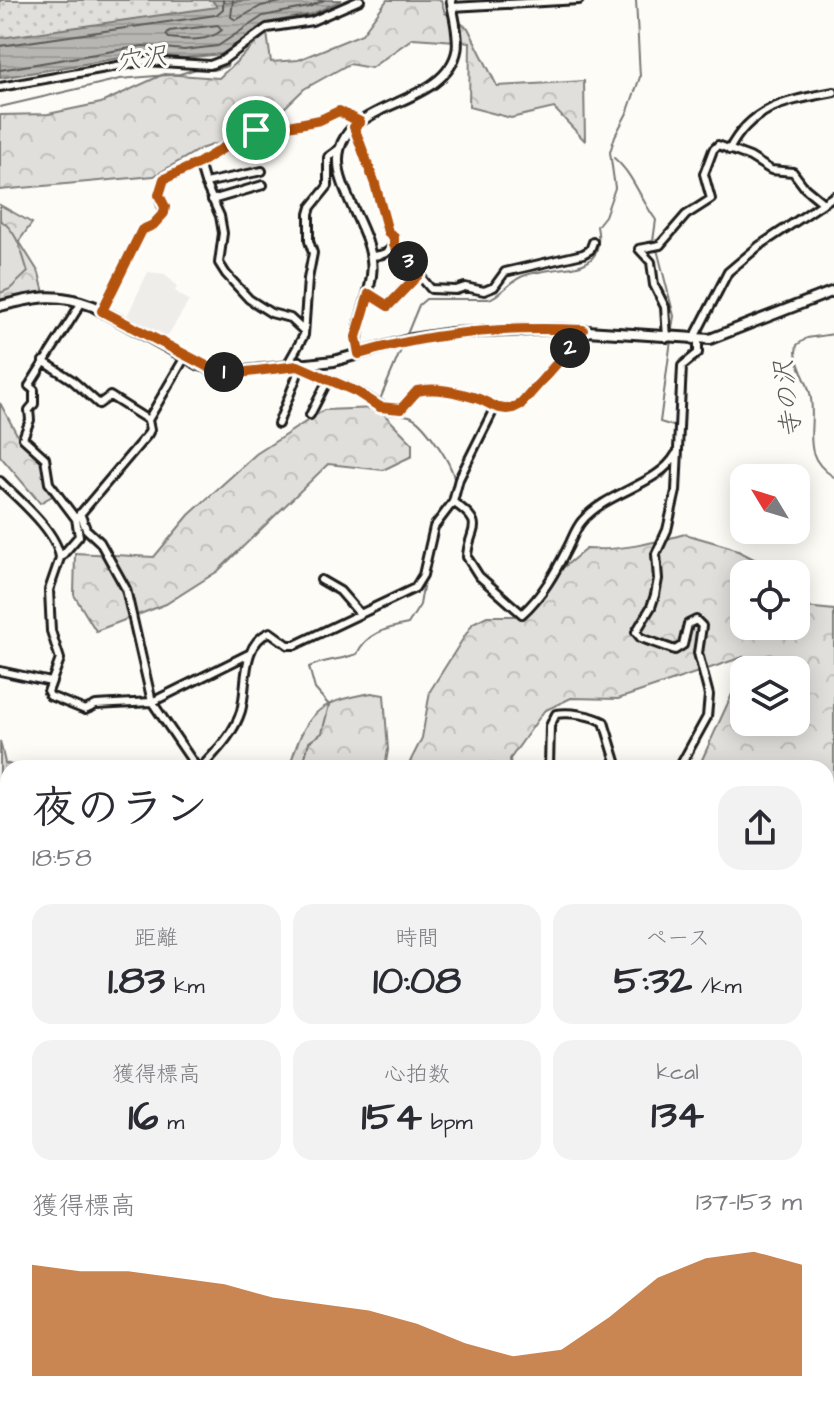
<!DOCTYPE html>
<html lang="ja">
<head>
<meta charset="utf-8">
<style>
	:root { --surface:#fff; --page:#f2f2f3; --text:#2b2b33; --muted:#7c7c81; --accent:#b45309 }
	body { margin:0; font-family:"Architects Daughter","Klee One",sans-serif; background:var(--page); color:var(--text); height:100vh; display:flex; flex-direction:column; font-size:30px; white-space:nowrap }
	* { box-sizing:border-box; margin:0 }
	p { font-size:26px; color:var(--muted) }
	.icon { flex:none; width:44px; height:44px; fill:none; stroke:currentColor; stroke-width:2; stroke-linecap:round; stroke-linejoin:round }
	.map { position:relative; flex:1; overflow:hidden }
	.side { position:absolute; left:0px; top:760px; width:834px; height:650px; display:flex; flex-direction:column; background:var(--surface); border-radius:24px 24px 0 0; box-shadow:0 4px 20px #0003 }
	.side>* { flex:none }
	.needle { width:52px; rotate:308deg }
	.tools { position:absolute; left:730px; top:464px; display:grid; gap:16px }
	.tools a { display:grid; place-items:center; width:80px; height:80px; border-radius:16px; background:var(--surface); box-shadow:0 4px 20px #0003; font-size:40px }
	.pin { position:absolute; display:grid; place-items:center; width:68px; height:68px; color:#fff; margin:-34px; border:4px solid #fff; border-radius:50%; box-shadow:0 2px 8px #0007 }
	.km { position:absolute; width:40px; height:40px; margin:-20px; border-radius:50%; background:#222; color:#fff; font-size:22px; line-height:40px; text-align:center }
	.round { display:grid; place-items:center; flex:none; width:84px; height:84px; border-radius:24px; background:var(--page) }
	.head { display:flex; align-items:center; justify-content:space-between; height:136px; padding:0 32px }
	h1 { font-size:44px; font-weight:800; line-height:60px }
	.metrics { display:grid; grid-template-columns:repeat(3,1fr); gap:12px; height:136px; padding:8px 32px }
	.metrics div { display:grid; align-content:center; border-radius:20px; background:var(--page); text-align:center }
	.metrics b { font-size:40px; font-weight:800 }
	.metrics small { font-size:22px; font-weight:400 }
	.metrics p { font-size:22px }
	.chart { height:224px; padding:16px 32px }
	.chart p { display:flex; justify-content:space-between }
	.chart svg { width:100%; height:144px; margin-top:8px; fill:var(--accent); opacity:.7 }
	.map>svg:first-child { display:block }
</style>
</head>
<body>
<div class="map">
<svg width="834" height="1409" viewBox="0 0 834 1409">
	<defs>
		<pattern id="grass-dots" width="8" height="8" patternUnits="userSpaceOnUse" patternTransform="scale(2)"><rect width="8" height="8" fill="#e0dfdb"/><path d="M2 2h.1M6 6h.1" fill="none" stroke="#c0bfbb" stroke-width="1.8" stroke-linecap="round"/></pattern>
		<pattern id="forest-crowns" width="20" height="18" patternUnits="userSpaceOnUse" patternTransform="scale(2)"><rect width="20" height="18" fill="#e0dfdb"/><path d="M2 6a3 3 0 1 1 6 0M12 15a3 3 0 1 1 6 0" fill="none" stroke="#c0bfbb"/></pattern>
		<pattern id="water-rules" width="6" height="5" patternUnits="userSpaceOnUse" patternTransform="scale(2)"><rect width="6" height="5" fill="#b7b6b2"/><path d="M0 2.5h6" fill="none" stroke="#9d9c98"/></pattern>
	</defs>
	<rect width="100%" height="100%" fill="#fdfcf7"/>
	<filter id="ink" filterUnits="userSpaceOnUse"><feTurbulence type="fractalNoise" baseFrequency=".0125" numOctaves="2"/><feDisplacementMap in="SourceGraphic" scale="16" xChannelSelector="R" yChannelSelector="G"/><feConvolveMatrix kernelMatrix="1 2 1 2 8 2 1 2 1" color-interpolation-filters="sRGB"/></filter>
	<g filter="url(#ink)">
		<!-- built -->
		<path fill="#eeede9" d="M148,272L165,274L177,286L175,291L189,301L165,340L126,318Z"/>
		<!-- grass -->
		<path fill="url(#grass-dots)" stroke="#7e7e7c" stroke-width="2" d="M0,0H304L0,51Z"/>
		<!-- forest -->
		<path fill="url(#forest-crowns)" stroke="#7e7e7c" stroke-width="2" fill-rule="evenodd" d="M387,0H441L445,13L468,28L497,86L584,81L585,141L554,108L511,118L469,107L470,42L413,38L371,68L349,64L304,89L278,114L263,117L228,140L200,149L154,176L0,190V115L48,114L101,103L164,74L219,78L267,33L271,62L298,60L362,34Z
			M0,205L32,223L19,241L39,273L44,293L0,300Z
			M0,403L20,440L41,460L52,496L40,503L0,456Z
			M378,408L412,443V456L383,470L328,464L218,571L166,604L96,631L74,595L75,553L154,557L189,515L256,454L324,410Z
			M685,534L730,547L772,568L773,574H744V626H796V606L834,610V1019L826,1027V768H700V764L739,679L743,657L618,699L571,698L544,711L510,759L511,768H407L422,738L430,691L473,623L487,616H515L553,576L586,549C621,551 652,543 685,534ZM744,670H796V722H744Z
			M372,693L384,695L388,750L385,768H289C306,714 315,702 372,693Z
			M0,741L5,763L21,768H8V1402H361L353,1409H0Z
			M834,1165L832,1409H793L788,1402H826V1168Z
			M402,1402H524L538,1409H393Z"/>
		<!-- garden -->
		<path fill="#e0dfdb" stroke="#7e7e7c" stroke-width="2" d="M0,220C18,231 22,254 28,272L10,289L0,293Z"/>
		<!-- water -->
		<path fill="url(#water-rules)" stroke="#797876" stroke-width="2" d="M212,0H222L225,3L252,0H342L312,14L267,23L222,54L184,58L144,54L0,78V38L217,7Z"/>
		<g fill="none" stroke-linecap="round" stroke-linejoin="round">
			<!-- shore -->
			<path stroke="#5a5a58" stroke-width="2" d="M233,0L231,17L236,20L261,6L291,0
				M218,25L222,30C209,42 185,40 169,38L166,35L169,31Z
				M0,46L216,15L223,9V0
				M0,70L143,46L184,50L218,46L263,16L309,7L324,0"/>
			<!-- stream -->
			<path stroke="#797876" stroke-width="2" d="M0,107L120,79L180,74L196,69L213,70L227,66L229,59
				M614,158C634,175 640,199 656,220L653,241L658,253L674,316L671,334
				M834,334L807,338L797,345L796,352C797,367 806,378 810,393C818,427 797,454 834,477
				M405,339L419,305L426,299H489C503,294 511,279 526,275C562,263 607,278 597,226L605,216L615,188L610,152L615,136L628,111L640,77L636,0
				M671,340L660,422L683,429L681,455
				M379,402L403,345
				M377,408L381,413C391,416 404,413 412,417C425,424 452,463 454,479C456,486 451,496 449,503
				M663,478L675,463
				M302,768L309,742L322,733L329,705L315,689L309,667C324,660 340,660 357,654C366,633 387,628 408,624L420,605L425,575
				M826,1180L834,1174
				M0,1244L8,1240
				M487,1402L502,1409
				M404,1409L416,1402
				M561,1409L577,1402"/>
			<!-- minor casing -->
			<g stroke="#1c1c1c" stroke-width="12">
				<path id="minor" d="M452,7L579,0
					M0,87L145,61L210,65L223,60L267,28L312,21L360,0
					M354,127L375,184L388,232L394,237C394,252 385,255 371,256
					M729,150C752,105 788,101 834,92
					M199,163L205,183L220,216L223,233L219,263L226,274L249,299L271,313L290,318L304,331
					M205,183L262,171
					M212,200L263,185
					M394,245L431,289L456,290L465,287L484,291L494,287L505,272L583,254L590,250L593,242
					M639,249L660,245L686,215L711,199L704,174L713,150L718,145L750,157L771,170L793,172L805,188L822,202
					M639,249L651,262L654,285L665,307L667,338
					M369,294L388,306L419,274
					M102,311L142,230L153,225L164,213L159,195L164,179L199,163L246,134L320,120L339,111L360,122
					M693,340L728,272L759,246L834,196
					M185,357L148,420L150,430L148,434L76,519L79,536L60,558L49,590L51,631L60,659L48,692L50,696L85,710L96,705L152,702L249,654
					M43,361L72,380L99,404L110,396L148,420
					M300,361L293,362L290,360L304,335L308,279L313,253L309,241V214L311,207L328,186V157L339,149
					M310,415L328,380
					M278,424L297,376L298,366C317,375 337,382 356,391C373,399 381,411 401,409L417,391C437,387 457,392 476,398C489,402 499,412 513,408L521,404L581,336L583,330
					M0,481C19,500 57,531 60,558
					M453,502C489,526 468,528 467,557L479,576L522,614C542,596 555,573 567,549C572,540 575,529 582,521C607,491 658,486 676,454
					M80,513L86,529L100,542L126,589L152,702L197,768
					M76,519L49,483L45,458L23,438L30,420L29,410L34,404V390L29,386L82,302
					M321,580L340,591L360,614
					M0,671L51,682
					M549,766L550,726L556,714C570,712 591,715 604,722L618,768
					M201,768C216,751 234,734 241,711C248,685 240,644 270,632L288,645H295L415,588L423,575L434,527L453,502L459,479L492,413V404
					M679,768L707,717L709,695L698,653L702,626L696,620L688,624L683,645L675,650L641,638L636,632L651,607L655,595L658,579L656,554L667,530L676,491L682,366L698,353V340
					M826,986L834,976
					M826,1067L834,1062
					M96,1409L108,1402"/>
			</g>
			<!-- tertiary casing -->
			<g stroke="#1c1c1c" stroke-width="13">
				<path id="tertiary" d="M359,354C352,326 371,299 372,270C374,224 320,177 345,137C352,125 367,117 379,111C407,97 451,85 457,49C459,33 453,15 451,0"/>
			</g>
			<!-- secondary casing -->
			<g stroke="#1c1c1c" stroke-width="14">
				<path id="secondary" d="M0,306C37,297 56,292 93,306L200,365L228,373L334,361L412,339L452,333L556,329L710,339L834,291"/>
			</g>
			<!-- trunk casing -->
			<g stroke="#1c1c1c" stroke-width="16">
				<path id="trunk" d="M826,1158L834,1154
					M526,1402L541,1409
					M363,1409L373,1402
					M668,1409L703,1402"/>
			</g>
			<!-- minor -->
			<use href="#minor" stroke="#fdfcf7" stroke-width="6"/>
			<!-- tertiary -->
			<use href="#tertiary" stroke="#fdfcf7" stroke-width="7"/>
			<!-- secondary -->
			<use href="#secondary" stroke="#fdfcf7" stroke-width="8"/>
			<!-- trunk -->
			<use href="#trunk" stroke="#fdfcf7" stroke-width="10"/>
		</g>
	</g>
	<g fill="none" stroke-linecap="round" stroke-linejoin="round" filter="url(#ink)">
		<!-- route casing -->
		<g stroke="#fff" stroke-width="16">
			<path id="route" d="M339,111L360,122L354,127L375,184L388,232L394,237V245L419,274L388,306L369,294L356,337L359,354C433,332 507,326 583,330L581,336L521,404L513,408C499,412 489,402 476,398C457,392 437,387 417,391L401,409L380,407L357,392L298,366L238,373L214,370L102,311L142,230L153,225L164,213L165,207L159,195L164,179L199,163L246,134L320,120Z"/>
		</g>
		<!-- route -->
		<use href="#route" stroke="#b45309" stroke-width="10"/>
	</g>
	<g text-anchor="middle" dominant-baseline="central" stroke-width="6" stroke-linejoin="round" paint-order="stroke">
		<!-- water labels -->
		<g font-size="26" font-style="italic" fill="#5a5a58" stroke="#fdfcf7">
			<text transform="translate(141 59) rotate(-8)">穴沢</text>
			<text transform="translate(788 399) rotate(-97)">寺の沢</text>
		</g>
	</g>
</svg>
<div class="tools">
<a><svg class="needle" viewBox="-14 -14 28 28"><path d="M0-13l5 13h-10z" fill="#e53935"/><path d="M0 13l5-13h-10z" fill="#7c7c81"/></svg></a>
<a><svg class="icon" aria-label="locate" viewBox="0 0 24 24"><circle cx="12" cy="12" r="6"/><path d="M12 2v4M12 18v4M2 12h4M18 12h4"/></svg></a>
<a><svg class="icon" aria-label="layers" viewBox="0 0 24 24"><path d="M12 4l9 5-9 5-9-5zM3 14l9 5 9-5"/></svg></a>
</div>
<div class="pin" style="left:256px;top:130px;background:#1e9e55"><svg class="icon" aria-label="arrive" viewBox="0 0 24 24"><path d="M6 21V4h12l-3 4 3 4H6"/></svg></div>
<b class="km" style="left:224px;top:372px">1</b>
<b class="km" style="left:570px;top:348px">2</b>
<b class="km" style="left:408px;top:261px">3</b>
<section class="side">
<div class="head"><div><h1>夜のラン</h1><p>18:58</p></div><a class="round"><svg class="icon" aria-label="share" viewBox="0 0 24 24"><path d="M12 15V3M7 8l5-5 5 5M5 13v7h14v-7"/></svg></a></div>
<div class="metrics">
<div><p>距離</p><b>1.83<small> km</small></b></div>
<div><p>時間</p><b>10:08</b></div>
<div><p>ペース</p><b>5:32<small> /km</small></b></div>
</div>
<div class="metrics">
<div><p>獲得標高</p><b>16<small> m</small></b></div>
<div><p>心拍数</p><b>154<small> bpm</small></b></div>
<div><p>kcal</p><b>134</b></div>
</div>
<div class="chart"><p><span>獲得標高</span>137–153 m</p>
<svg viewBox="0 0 160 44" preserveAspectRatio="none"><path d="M0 44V10L10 12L20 12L30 14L40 16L50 20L60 22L70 24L80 28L90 34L100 38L110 36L120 26L130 14L140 8L150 6L160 10V44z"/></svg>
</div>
</section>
</div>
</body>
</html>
